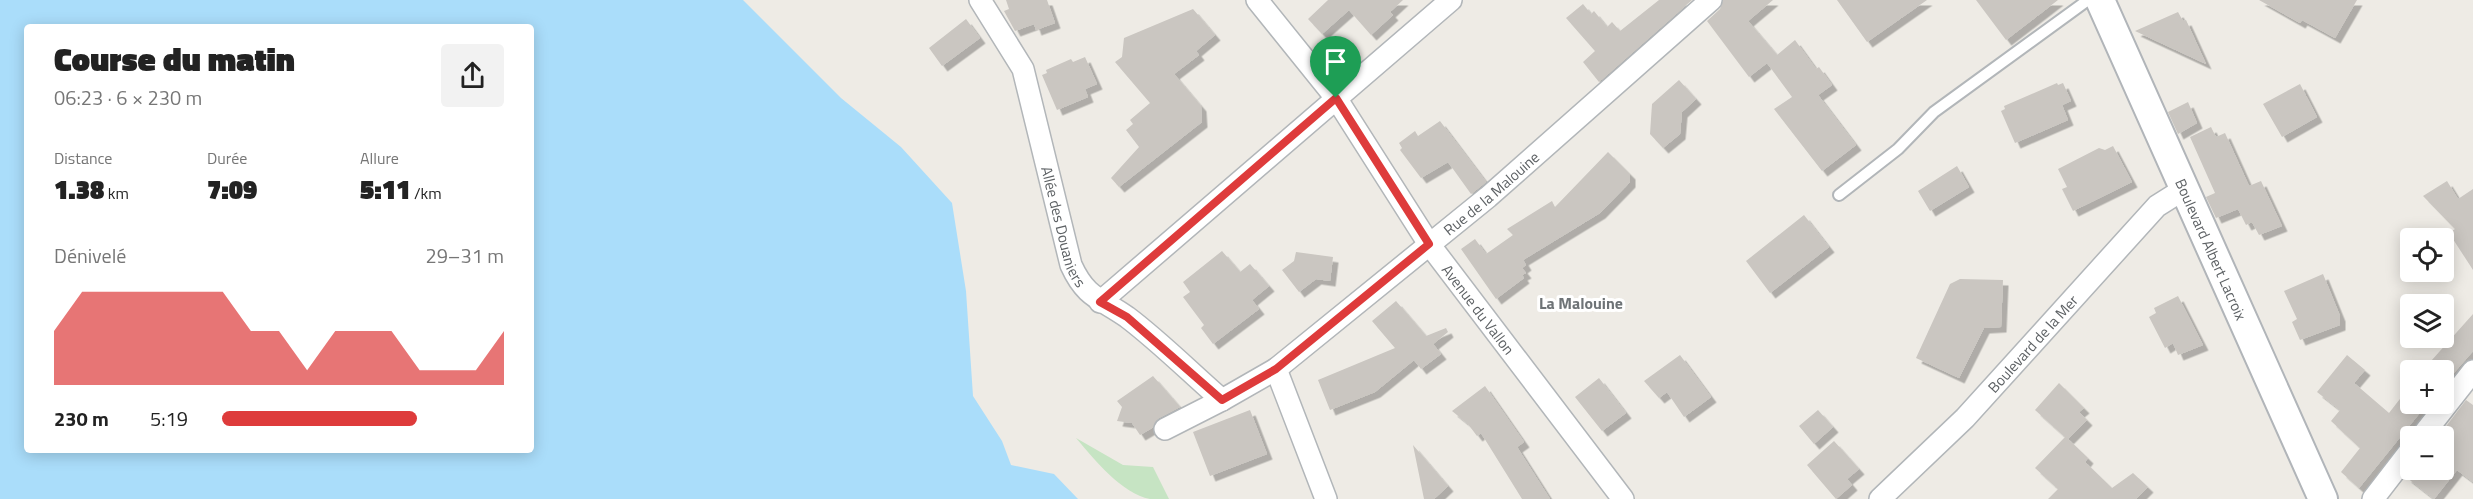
<!DOCTYPE html>
<html lang="fr">
<head>
<meta charset="utf-8">
<style>
	:root { --surface:#fff; --page:#f2f2f2; --text:#222; --muted:#767676; --accent:#de3b3b }
	body { margin:0; font-family:"Titillium Web",sans-serif; background:var(--page); color:var(--text); height:100vh; display:flex; flex-direction:column; font-size:22px; white-space:nowrap }
	* { box-sizing:border-box; margin:0 }
	p { font-size:20px; color:var(--muted) }
	.icon { flex:none; width:33px; height:33px; fill:none; stroke:currentColor; stroke-width:2; stroke-linecap:round; stroke-linejoin:round }
	.map { position:relative; flex:1; overflow:hidden }
	.drawer { position:absolute; left:24px; top:24px; width:510px; height:429px; display:flex; flex-direction:column; background:var(--surface); border-radius:6px; box-shadow:0 3px 15px #0003 }
	.drawer>* { flex:none }
	.fabs { position:absolute; left:2400px; top:228px; display:grid; gap:12px }
	.fabs a { display:grid; place-items:center; width:54px; height:54px; border-radius:6px; background:var(--surface); box-shadow:0 3px 15px #0003; font-size:30px }
	.pin { position:absolute; display:grid; place-items:center; width:51px; height:51px; color:#fff; margin:-62px -26px; border-radius:50% 50% 50% 0; rotate:-45deg; box-shadow:0 0 6px #0007 }
	.pin .icon { rotate:45deg }
	.round { display:grid; place-items:center; flex:none; width:63px; height:63px; border-radius:6px; background:var(--page) }
	.overview { display:flex; align-items:center; justify-content:space-between; height:102px; padding:0 30px }
	h1 { font-size:33px; font-weight:800; line-height:45px }
	.stats { display:grid; grid-template-columns:repeat(3,1fr); gap:9px; height:102px; padding:6px 30px }
	.stats div { display:grid; align-content:center }
	.stats b { font-size:26px; font-weight:800 }
	.stats small { font-size:16px; font-weight:400 }
	.stats p { font-size:16px }
	.chart { height:168px; padding:12px 30px }
	.chart p { display:flex; justify-content:space-between }
	.chart svg { width:100%; height:108px; margin-top:6px; fill:var(--accent); opacity:.7 }
	ul { padding:0 30px; list-style:none; font-size:20px }
	li { display:grid; grid-template-columns:96px 72px 1fr; align-items:center; height:45px }
	li i { height:15px; border-radius:8px; background:var(--accent) }
	.map>svg:first-child { display:block }
</style>
</head>
<body>
<div class="map">
<svg width="2473" height="499" viewBox="0 0 2473 499">
	<defs>
		<filter id="shadow"><feDropShadow dx="5.5" dy="5.5" stdDeviation="0" flood-color="#0004"/></filter>
	</defs>
	<rect width="100%" height="100%" fill="#eeebe5"/>
	<!-- green -->
	<path fill="#c6e4c3" d="M1076,438L1123,465L1153,467L1169,499C1163,499 1156,499 1150,499C1122,494 1094,459 1076,438Z"/>
	<!-- water -->
	<path fill="#aaddfa" fill-rule="evenodd" d="M0,0H743L841,98L901,147L952,203L966,291L973,396L1002,441L1011,465L1054,474L1078,499H0ZM27,27H531V450H27Z"/>
	<!-- building -->
	<path fill="#cac6c1" filter="url(#shadow)" d="M1006,0H1047L1055,23L1036,30L1034,24L1015,31L1004,11L1009,9Z
		M1328,0H1403L1390,12L1393,15L1371,35L1349,10L1322,34L1308,19Z
		M1659,0H1692L1599,82L1583,62L1595,51L1566,18L1583,4L1591,14L1594,11L1607,27L1612,22L1620,31Z
		M1723,0H1773L1748,21L1777,55L1795,40L1816,69L1819,67L1832,85L1818,95L1856,145L1822,171L1774,109L1792,97L1767,63L1749,77L1707,21L1720,9Z
		M1837,0H1927L1867,42Z
		M1976,0H2058L2006,40Z
		M2259,0H2357L2335,38L2302,20L2300,23Z
		M1193,9L1215,35L1196,51L1199,55L1174,74L1201,106L1202,122L1119,187L1111,178L1139,147L1126,130L1133,124L1130,120L1150,103L1115,62L1122,57L1124,38Z
		M2178,12L2183,21L2186,20L2206,64L2135,31Z
		M966,19L980,38L942,66L929,48Z
		M1085,57L1097,84L1085,89L1088,97L1057,110L1042,75L1047,73L1046,70L1071,59L1073,62Z
		M1679,80L1696,99L1682,112L1680,134L1663,148L1650,134L1652,104Z
		M2057,83L2058,85L2063,83L2071,101L2062,105L2068,120L2015,143L2001,111L2005,109L2004,106Z
		M2300,84L2317,117L2282,137L2263,104Z
		M2188,102L2197,123L2178,134L2168,112Z
		M1440,121L1486,182L1471,194L1448,162L1421,178L1400,150L1402,148L1399,143L1415,131L1418,136Z
		M2211,127L2216,137L2225,133L2249,186L2261,181L2282,226L2259,235L2252,222L2246,225L2238,209L2216,218L2206,197L2215,193L2190,137Z
		M2113,146L2132,182L2073,211L2062,189L2067,187L2058,169L2099,148L2105,150Z
		M1608,152L1630,174V182L1600,213L1523,260L1526,265L1522,268L1526,273L1522,275L1524,278L1496,299L1461,249L1475,239L1486,254L1513,235L1507,229L1552,201L1555,207Z
		M1957,166L1969,187L1930,211L1918,191Z
		M2447,181L2458,199L2473,189V270L2449,233L2455,229L2423,196Z
		M1804,215L1829,247L1770,293L1746,261Z
		M1222,251L1240,272L1250,264L1269,286L1252,300L1259,309L1213,344L1201,328L1204,325L1183,297L1190,292L1183,282Z
		M1296,252L1333,257L1330,281L1316,279L1299,292L1282,270L1294,261Z
		M2323,274L2340,316V325L2300,340L2292,322L2297,319L2284,291Z
		M1960,279L2003,280L2001,327L1984,328L1959,378L1916,358L1950,284Z
		M2178,296L2203,345L2178,355L2173,343L2165,348L2149,317L2156,313L2154,308Z
		M1396,301L1426,336L1446,328L1448,332L1433,344L1441,354L1421,369L1414,360L1375,392L1330,410L1318,380L1395,348L1372,321Z
		M2473,314V351L2445,383L2447,384L2444,388V370H2423Z
		M1680,355L1711,397L1684,417L1667,392L1659,398L1644,381Z
		M2347,355L2365,370L2354,383L2389,413L2410,386V404H2427L2359,488L2341,472L2360,448L2331,421L2340,410L2317,392Z
		M1153,376L1180,407L1159,418L1152,428L1140,435L1132,423L1117,421L1122,407L1117,401Z
		M1599,378L1626,413L1602,431L1575,397Z
		M2059,383L2084,408L2079,412L2087,420L2068,439L2088,458L2085,462L2112,488L2133,473L2148,487L2136,499H2048L2058,489L2035,468L2065,437L2035,410Z
		M1485,386L1524,442L1517,447L1550,499H1522L1481,433L1477,436L1468,424L1452,411Z
		M2466,400L2473,405V482L2457,470L2434,499L2406,477L2412,470H2444V429Z
		M1250,410L1267,454L1210,476L1193,432Z
		M1818,410L1833,427L1814,444L1799,426Z
		M1834,441L1859,469L1847,479L1852,485L1836,499L1807,465Z
		M1413,445L1448,486L1434,499H1424Z"/>
	<g fill="none" stroke-linecap="round" stroke-linejoin="round">
		<!-- lane casing -->
		<g stroke="#b2b6b9" stroke-width="14">
			<path id="lane" d="M1839,195L1898,149L1934,112L2088,0"/>
		</g>
		<!-- street casing -->
		<g stroke="#b2b6b9" stroke-width="24">
			<g id="street">
				<path id="s1" d="M980,0L1023,69L1071,265C1086,298 1100,298 1127,317C1159,341 1192,374 1222,400"/>
				<path id="s2" d="M1257,0L1336,98L1429,244L1623,499"/>
				<path d="M1100,302L1451,0"/>
				<path d="M1276,369L1326,499"/>
				<path id="s3" d="M1165,429L1222,400L1276,369L1488,197L1711,0"/>
				<path d="M2422,436L2473,371"/>
				<path id="s4" d="M1880,499L1965,418L2157,206L2184,189"/>
				<path d="M2373,499L2410,451"/>
			</g>
		</g>
		<!-- secondary casing -->
		<g stroke="#b1b5b9" stroke-width="32">
			<g id="secondary">
				<path id="s5" d="M2100,0L2323,499"/>
			</g>
		</g>
		<!-- lane -->
		<use href="#lane" stroke="#fff" stroke-width="10"/>
		<!-- street -->
		<use href="#street" stroke="#fff" stroke-width="21"/>
		<!-- secondary -->
		<use href="#secondary" stroke="#fff" stroke-width="28"/>
	</g>
	<g fill="none" stroke-linecap="round" stroke-linejoin="round">
		<!-- route casing -->
		<g stroke="#fff" stroke-width="12">
			<path id="route" d="M1336,98L1429,244L1276,369L1222,400L1127,317L1100,302Z"/>
		</g>
		<!-- route -->
		<use href="#route" stroke="#de3b3b" stroke-width="8"/>
	</g>
	<g text-anchor="middle" dominant-baseline="central" stroke-width="6" stroke-linejoin="round" paint-order="stroke">
		<!-- street labels -->
		<g font-size="15" fill="#5d6164" stroke="#fff">
			<text stroke="none"><textPath href="#s3" startOffset="404">Rue de la Malouine</textPath></text>
			<text stroke="none"><textPath href="#s1" startOffset="244">Allée des Douaniers</textPath></text>
			<text stroke="none"><textPath href="#s5" startOffset="273">Boulevard Albert Lacroix</textPath></text>
			<text stroke="none"><textPath href="#s2" startOffset="381">Avenue du Vallon</textPath></text>
			<text stroke="none"><textPath href="#s4" startOffset="218">Boulevard de la Mer</textPath></text>
		</g>
		<!-- neighbourhood labels -->
		<g font-size="16" font-weight="bold" fill="#6e7376" stroke="#fff">
			<text x="1581" y="303">La Malouine</text>
		</g>
	</g>
</svg>
<div class="fabs">
<a><svg class="icon" aria-label="locate" viewBox="0 0 24 24"><circle cx="12" cy="12" r="6"/><path d="M12 2v4M12 18v4M2 12h4M18 12h4"/></svg></a>
<a><svg class="icon" aria-label="layers" viewBox="0 0 24 24"><path d="M12 4l9 5-9 5-9-5zM3 14l9 5 9-5"/></svg></a>
<a>+</a>
<a>−</a>
</div>
<div class="pin" style="left:1336px;top:98px;background:#1e9e55"><svg class="icon" aria-label="arrive" viewBox="0 0 24 24"><path d="M6 21V4h12l-3 4 3 4H6"/></svg></div>
<section class="drawer">
<div class="overview"><div><h1>Course du matin</h1><p>06:23 · 6 × 230 m</p></div><a class="round"><svg class="icon" aria-label="share" viewBox="0 0 24 24"><path d="M12 15V3M7 8l5-5 5 5M5 13v7h14v-7"/></svg></a></div>
<div class="stats">
<div><p>Distance</p><b>1.38<small> km</small></b></div>
<div><p>Durée</p><b>7:09</b></div>
<div><p>Allure</p><b>5:11<small> /km</small></b></div>
</div>
<div class="chart"><p><span>Dénivelé</span>29–31 m</p>
<svg viewBox="0 0 160 44" preserveAspectRatio="none"><path d="M0 44V22L10 6L20 6L30 6L40 6L50 6L60 6L70 22L80 22L90 38L100 22L110 22L120 22L130 38L140 38L150 38L160 22V44z"/></svg>
</div>
<ul>
<li><b>230 m</b>5:19<i style="width:69%"></i></li>
</ul>
</section>
</div>
</body>
</html>
